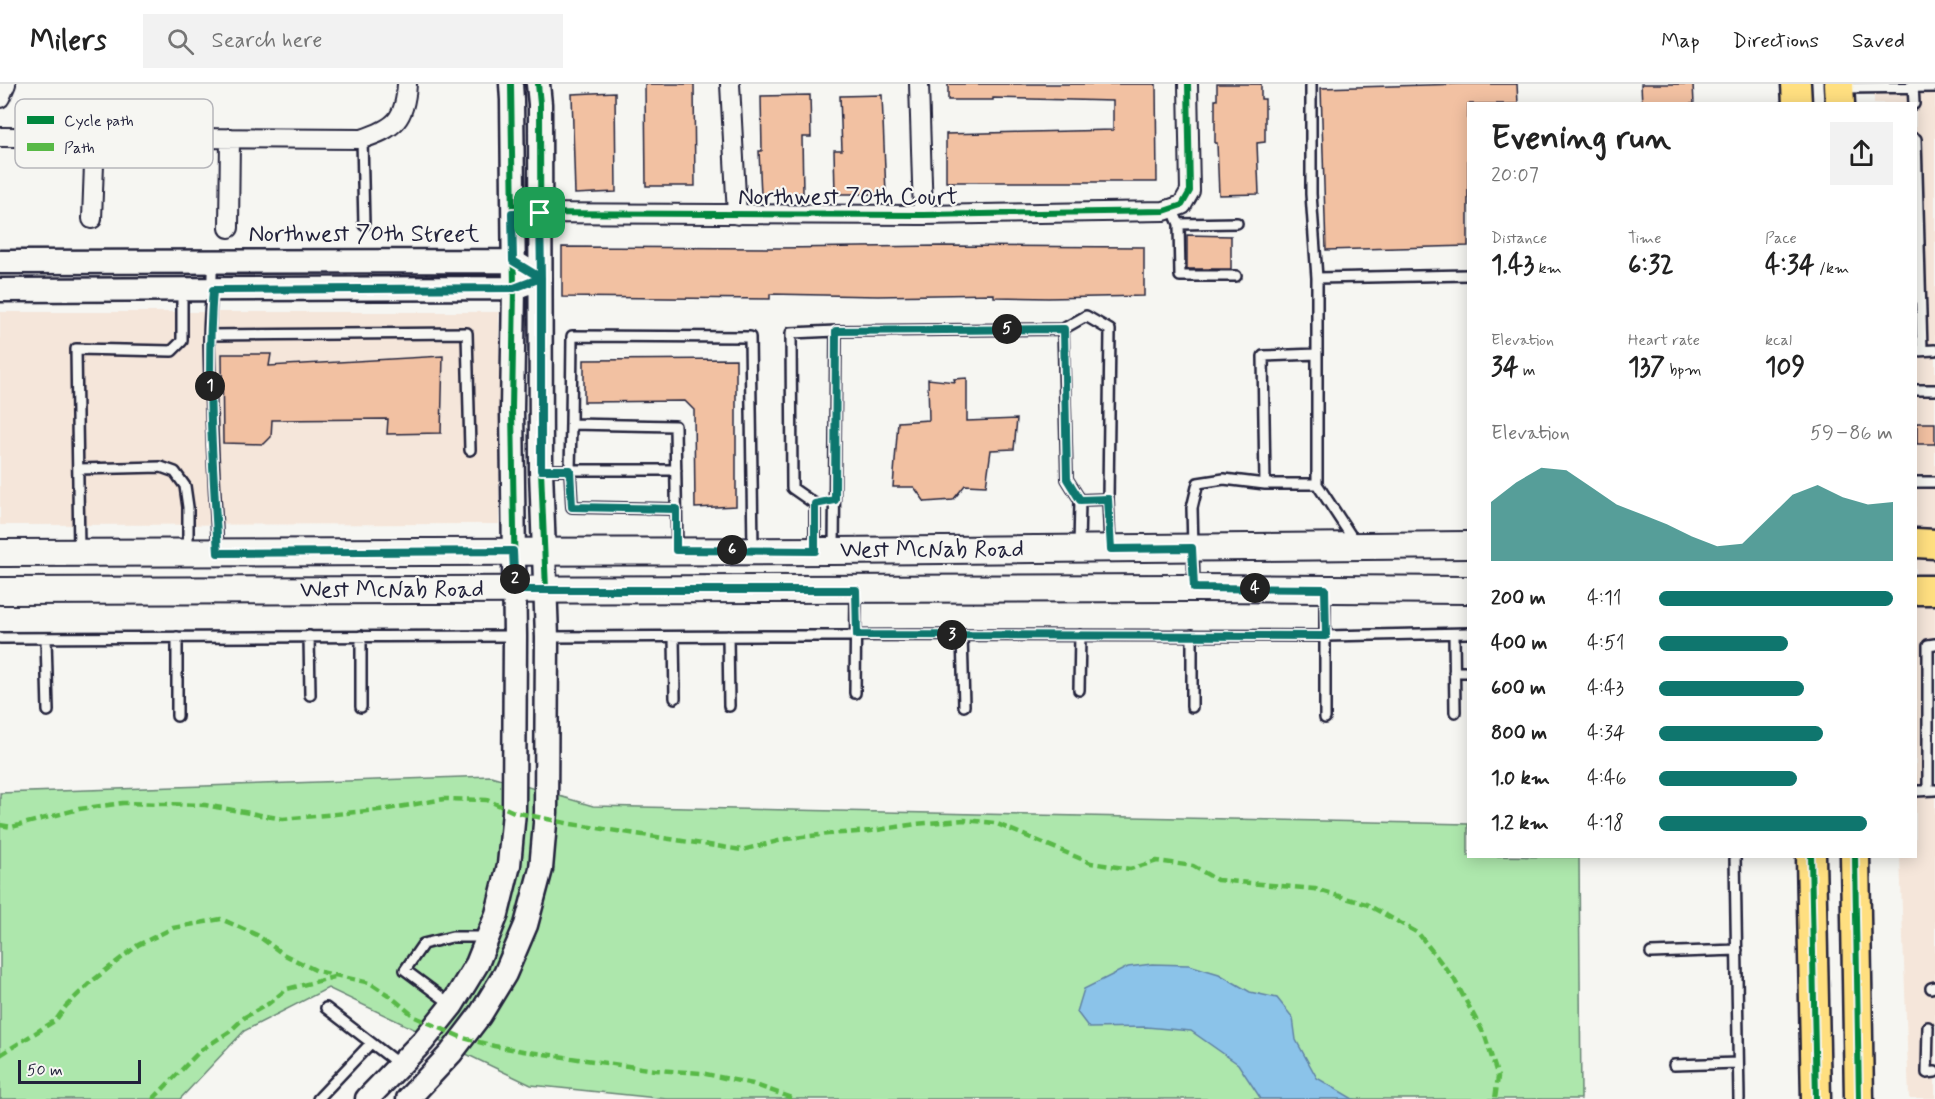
<!DOCTYPE html>
<html lang="en">
<head>
<meta charset="utf-8">
<style>
	:root { --surface:#fff; --page:#f2f2f2; --text:#222; --muted:#767676; --line:#e0e0e0; --accent:#0f766e }
	body { margin:0; font-family:Mynerve,sans-serif; background:var(--page); color:var(--text); height:100vh; display:flex; flex-direction:column; font-size:22px; white-space:nowrap }
	* { box-sizing:border-box; margin:0 }
	p { font-size:20px; color:var(--muted) }
	.icon { flex:none; width:33px; height:33px; fill:none; stroke:currentColor; stroke-width:2; stroke-linecap:round; stroke-linejoin:round }
	.map { position:relative; flex:1; overflow:hidden }
	.panel { position:absolute; left:1467px; top:18px; width:450px; height:756px; display:flex; flex-direction:column; background:var(--surface); border-radius:0px; box-shadow:0 3px 15px #0003 }
	.panel>* { flex:none }
	.scale { position:absolute; left:18px; bottom:15px; width:123px; box-sizing:border-box; padding-left:6px; border:3px solid #22223b; border-top:0; font-size:16px; line-height:21px; white-space:nowrap; color:#22223b; -webkit-text-stroke:4px #f6f6f2; paint-order:stroke }
	.pin { position:absolute; display:grid; place-items:center; width:51px; height:51px; color:#fff; margin:-26px; border-radius:12px; box-shadow:0 3px 9px #0006 }
	.km { position:absolute; width:30px; height:30px; margin:-15px; border-radius:50%; background:#222; color:#fff; font-size:16px; line-height:30px; text-align:center }
	.round { display:grid; place-items:center; flex:none; width:63px; height:63px; border-radius:0px; background:var(--page) }
	.headline { display:flex; align-items:center; justify-content:space-between; height:102px; padding:0 24px }
	h1 { font-size:33px; font-weight:700; line-height:45px }
	.metrics { display:grid; grid-template-columns:repeat(3,1fr); gap:9px; height:102px; padding:6px 24px }
	.metrics div { display:grid; align-content:center }
	.metrics b { font-size:26px; font-weight:700 }
	.metrics small { font-size:16px; font-weight:400 }
	.metrics p { font-size:16px }
	.chart { height:168px; padding:12px 24px }
	.chart p { display:flex; justify-content:space-between }
	.chart svg { width:100%; height:108px; margin-top:6px; fill:var(--accent); opacity:.7 }
	ul { padding:0 24px; list-style:none; font-size:20px }
	li { display:grid; grid-template-columns:96px 72px 1fr; align-items:center; height:45px }
	li i { height:15px; border-radius:8px; background:var(--accent) }
	header { display:flex; align-items:center; gap:36px; box-sizing:border-box; height:84px; padding:0 30px; background:var(--surface); border-bottom:2px solid var(--line) }
	header strong { font-size:28px }
	nav { display:flex; gap:33px; margin-inline-start:auto; font-size:21px }
	.search { width:420px; height:54px; background:var(--page); display:flex; align-items:center; gap:15px; box-sizing:border-box; padding:0 21px; border-radius:0px; color:var(--muted); font-size:22px }
	.map>svg:first-child { display:block }
</style>
</head>
<body>
<header>
<strong>Milers</strong>
<div class="search"><svg class="icon" aria-label="search" viewBox="0 0 24 24"><circle cx="10" cy="10" r="6"/><path d="M15 15l6 6"/></svg>Search here</div>
<nav><a>Map</a><a>Directions</a><a>Saved</a></nav>
</header>
<div class="map">
<svg width="1935" height="1015" viewBox="0 0 1935 1015">
	<rect width="100%" height="100%" fill="#f6f6f2"/>
	<filter id="ink" filterUnits="userSpaceOnUse"><feTurbulence type="fractalNoise" baseFrequency=".0167" numOctaves="2"/><feDisplacementMap in="SourceGraphic" scale="12" xChannelSelector="R" yChannelSelector="G"/><feConvolveMatrix kernelMatrix="1 2 1 2 8 2 1 2 1" color-interpolation-filters="sRGB"/></filter>
	<g filter="url(#ink)">
		<!-- built -->
		<path fill="#f5e6da" d="M1874,0H1935V1014H1909L1900,773L1916,772V20L1874,19Z
			M0,228H499V440L0,441Z"/>
		<!-- green -->
		<path fill="#ade7ac" stroke="#688474" stroke-width="1.5" d="M491,692L593,722L1468,740V772L1579,773L1581,1015H667L531,1001L328,904L244,947L180,1015H0V709Z"/>
		<!-- water -->
		<path fill="#8bc3e9" stroke="#6183a3" stroke-width="1.5" d="M1152,880L1189,881L1219,890L1250,908L1277,914L1293,934L1296,956L1317,994L1353,1015H1261L1238,980L1191,947L1146,943L1089,944L1077,928L1084,905L1128,883Z"/>
		<!-- building -->
		<path fill="#f2c1a2" stroke="#22223b" stroke-width="1.5" d="M645,0H694L695,102H646Z
			M948,0H1156L1157,98H946V50L1113,46V17L993,14V16H948Z
			M1217,0H1261V15H1265V58L1257,59L1259,110L1219,111L1217,59H1215V16H1217Z
			M1462,0H1517L1518,20H1468V162L1326,166L1321,4Z
			M1641,0H1693L1694,20H1642Z
			M615,8L616,108L575,110L572,10Z
			M810,11L811,53H802L803,109L761,111L759,67H762L761,12Z
			M882,11L886,110H835L834,66H842L840,12Z
			M1187,151L1231,152V185H1187Z
			M941,162L1144,163V212L1048,214L994,213V210L878,212L770,210V215L562,213V163L780,164Z
			M222,270H271L269,282L443,272L441,349L387,350L388,335L272,336L271,353L264,360L223,359Z
			M736,275V422L695,424L694,326L685,317L584,318V276Z
			M967,294V337L1017,335L1014,365L991,366L986,402L965,401L953,416L925,418L914,403H893L898,338L929,336L928,295L955,298L954,295Z
			M1917,339H1935V360H1917Z"/>
		<g fill="none" stroke-linecap="round" stroke-linejoin="round">
			<!-- service casing -->
			<g stroke="#22223b" stroke-width="14">
				<path id="service" d="M1311,0V110L1317,194
					M1913,0L1914,20
					M1842,4L1935,3
					M362,55L364,141
					M1916,55L1922,266
					M1172,124L1179,140L1180,192H1236
					M1179,140L1237,139
					M212,177C213,203 209,229 209,256C210,327 214,397 218,468
					M1063,245L1067,395L1080,416L1079,464
					M209,251L467,249L470,366
					M1916,267L1935,266
					M1916,306H1935
					M571,340L572,252L750,253L753,465
					M78,385L161,383L175,388L185,402L188,423V467
					M541,386H570L572,423L676,425
					M676,386H570L571,340L675,342L677,466
					M1916,398H1935
					M1317,400H1265L1263,272L1317,270
					M1080,416L1108,415
					M1355,458L1317,400V194L1468,191
					M834,466L836,247
					M79,467L76,265L172,267L182,257V206
					M815,467V420L792,404L791,249L836,247L1063,245L1086,232L1110,246L1108,415L1110,462
					M1194,502L1192,424L1198,399L1224,395L1265,400
					M1454,550L1455,628
					M962,551L964,622
					M1192,551V623
					M309,552L310,611
					M361,552V623
					M728,552L729,622
					M177,553V632
					M547,553L962,551L1326,552L1468,549
					M674,553L675,614
					M0,554L514,552
					M46,554L48,627
					M1454,588H1468
					M1079,606L1080,551
					M855,609L856,506
					M1325,634V507
					M1928,706V561L1935,560
					M1916,707L1935,706
					M1735,772L1739,1015
					M1651,869L1737,866
					M1931,904L1935,903
					M452,921L405,886L423,860L452,853H486
					M326,924L400,981
					M1928,943L1927,989L1935,988
					M1674,981L1738,979
					M318,1015L371,959"/>
			</g>
			<!-- minor casing -->
			<g stroke="#22223b" stroke-width="22">
				<path id="minor" d="M730,0L737,131
					M919,0L923,131
					M0,14L6,0
					M0,53L362,55C395,44 405,36 407,0
					M512,129L923,131L1164,127L1182,121L1190,107L1188,0
					M92,135L95,53
					M229,144L230,54"/>
			</g>
			<!-- tertiary casing -->
			<g stroke="#22223b" stroke-width="27">
				<path id="tertiary" d="M0,178L513,177L524,184
					M0,206L514,204L528,199
					M367,1015L423,957L452,921L477,880L497,830L509,781L514,728L515,552L512,325L514,204L512,16L511,0
					M408,1015L451,969L480,931L505,890L526,841L541,785L546,728L547,553L541,386L540,20L538,0"/>
			</g>
			<!-- secondary casing -->
			<g stroke="#22223b" stroke-width="30">
				<path id="secondary" d="M0,469L834,467L1468,461
					M0,507L1194,504L1468,506"/>
			</g>
			<!-- primary casing -->
			<g stroke="#22223b" stroke-width="33">
				<path id="primary" d="M1796,0L1797,20
					M1839,0L1840,20
					M1916,459L1935,460
					M1916,506H1935
					M1811,772L1816,1015
					M1855,772L1859,1015"/>
			</g>
			<!-- service -->
			<use href="#service" stroke="#f6f6f2" stroke-width="9"/>
			<!-- minor -->
			<use href="#minor" stroke="#f6f6f2" stroke-width="18"/>
			<!-- tertiary -->
			<use href="#tertiary" stroke="#f6f6f2" stroke-width="22"/>
			<!-- secondary -->
			<use href="#secondary" stroke="#f6f6f2" stroke-width="26"/>
			<!-- primary -->
			<use href="#primary" stroke="#ffdf80" stroke-width="28"/>
			<!-- quiet -->
			<path stroke="#58b947" stroke-width="4.5" stroke-dasharray="9 4.5" stroke-linecap="butt" d="M0,741L12,743L79,725L123,719L205,721L283,735L388,725L444,715L487,716L514,728L571,740L742,766L786,755L828,750L871,747L916,740L964,736L995,739L1091,779L1130,785L1157,777L1193,782L1217,796L1315,805L1366,820L1418,849L1454,895L1485,952L1498,993L1495,1015
				M0,971L56,936L66,922L91,898L138,861L173,844L221,835L257,851L283,870L317,887L370,899L390,912L415,933L463,954L494,962L523,967L655,986L701,989L753,1000L795,1015
				M153,1015L201,966L229,948L245,933L268,920L287,905L334,893"/>
			<!-- cycleway casing -->
			<g stroke="#f6f6f2" stroke-width="10">
				<path id="cycleway" d="M511,0L514,204L512,325L515,506
					M538,0L540,20L541,386L546,506
					M512,129L923,131L1164,127L1182,121L1190,107L1188,0
					M1811,772L1816,1015
					M1855,772L1859,1015"/>
			</g>
			<!-- cycleway -->
			<use href="#cycleway" stroke="#00873e" stroke-width="6"/>
		</g>
	</g>
	<g fill="none" stroke-linecap="round" stroke-linejoin="round" filter="url(#ink)">
		<!-- route casing -->
		<g stroke="#fff" stroke-width="12">
			<path id="route" d="M540,129L541,194L514,204L213,206C206,294 213,382 218,469L513,467L515,506H856L857,551L1326,552L1325,505L1194,504L1192,464L1111,465L1108,415L1080,416L1067,395L1064,245L836,247L835,416L815,420V467L676,466V425L572,423L570,386H541V194L513,177L512,129H540"/>
		</g>
		<!-- route -->
		<use href="#route" stroke="#0f766e" stroke-width="8"/>
	</g>
	<g text-anchor="middle" dominant-baseline="central" stroke-width="4.5" stroke-linejoin="round" paint-order="stroke">
		<!-- street labels -->
		<g font-size="24" fill="#22223b" stroke="#f6f6f2">
			<text x="848" y="113">Northwest 70th Court</text>
			<text x="364" y="150">Northwest 70th Street</text>
			<text x="932" y="466">West McNab Road</text>
			<text x="392" y="506">West McNab Road</text>
		</g>
	</g>
	<!-- legend -->
	<rect x="15" y="15" width="198" height="69" rx="9" fill="#f6f6f2" stroke="#b6b6bb" stroke-width="1.5"/>
	<rect x="27" y="32" width="27" height="8" fill="#00873e"/>
	<rect x="27" y="59" width="27" height="8" fill="#58b947"/>
	<g font-size="16" fill="#22223b">
		<text x="64" y="42">Cycle path</text>
		<text x="64" y="69">Path</text>
	</g>
</svg>
<div class="scale">50 m</div>
<div class="pin" style="left:540px;top:129px;background:#1e9e55"><svg class="icon" aria-label="arrive" viewBox="0 0 24 24"><path d="M6 21V4h12l-3 4 3 4H6"/></svg></div>
<b class="km" style="left:210px;top:302px">1</b>
<b class="km" style="left:515px;top:495px">2</b>
<b class="km" style="left:952px;top:551px">3</b>
<b class="km" style="left:1255px;top:504px">4</b>
<b class="km" style="left:1007px;top:245px">5</b>
<b class="km" style="left:732px;top:466px">6</b>
<section class="panel">
<div class="headline"><div><h1>Evening run</h1><p>20:07</p></div><a class="round"><svg class="icon" aria-label="share" viewBox="0 0 24 24"><path d="M12 15V3M7 8l5-5 5 5M5 13v7h14v-7"/></svg></a></div>
<div class="metrics">
<div><p>Distance</p><b>1.43<small> km</small></b></div>
<div><p>Time</p><b>6:32</b></div>
<div><p>Pace</p><b>4:34<small> /km</small></b></div>
</div>
<div class="metrics">
<div><p>Elevation</p><b>34<small> m</small></b></div>
<div><p>Heart rate</p><b>137<small> bpm</small></b></div>
<div><p>kcal</p><b>109</b></div>
</div>
<div class="chart"><p><span>Elevation</span>59–86 m</p>
<svg viewBox="0 0 160 44" preserveAspectRatio="none"><path d="M0 44V20L10 12L20 6L30 7L40 14L50 21L60 25L70 29L80 34L90 38L100 37L110 27L120 17L130 13L140 18L150 21L160 20V44z"/></svg>
</div>
<ul>
<li><b>200 m</b>4:11<i style="width:100%"></i></li>
<li><b>400 m</b>4:51<i style="width:55%"></i></li>
<li><b>600 m</b>4:43<i style="width:62%"></i></li>
<li><b>800 m</b>4:34<i style="width:70%"></i></li>
<li><b>1.0 km</b>4:46<i style="width:59%"></i></li>
<li><b>1.2 km</b>4:18<i style="width:89%"></i></li>
</ul>
</section>
</div>
</body>
</html>
